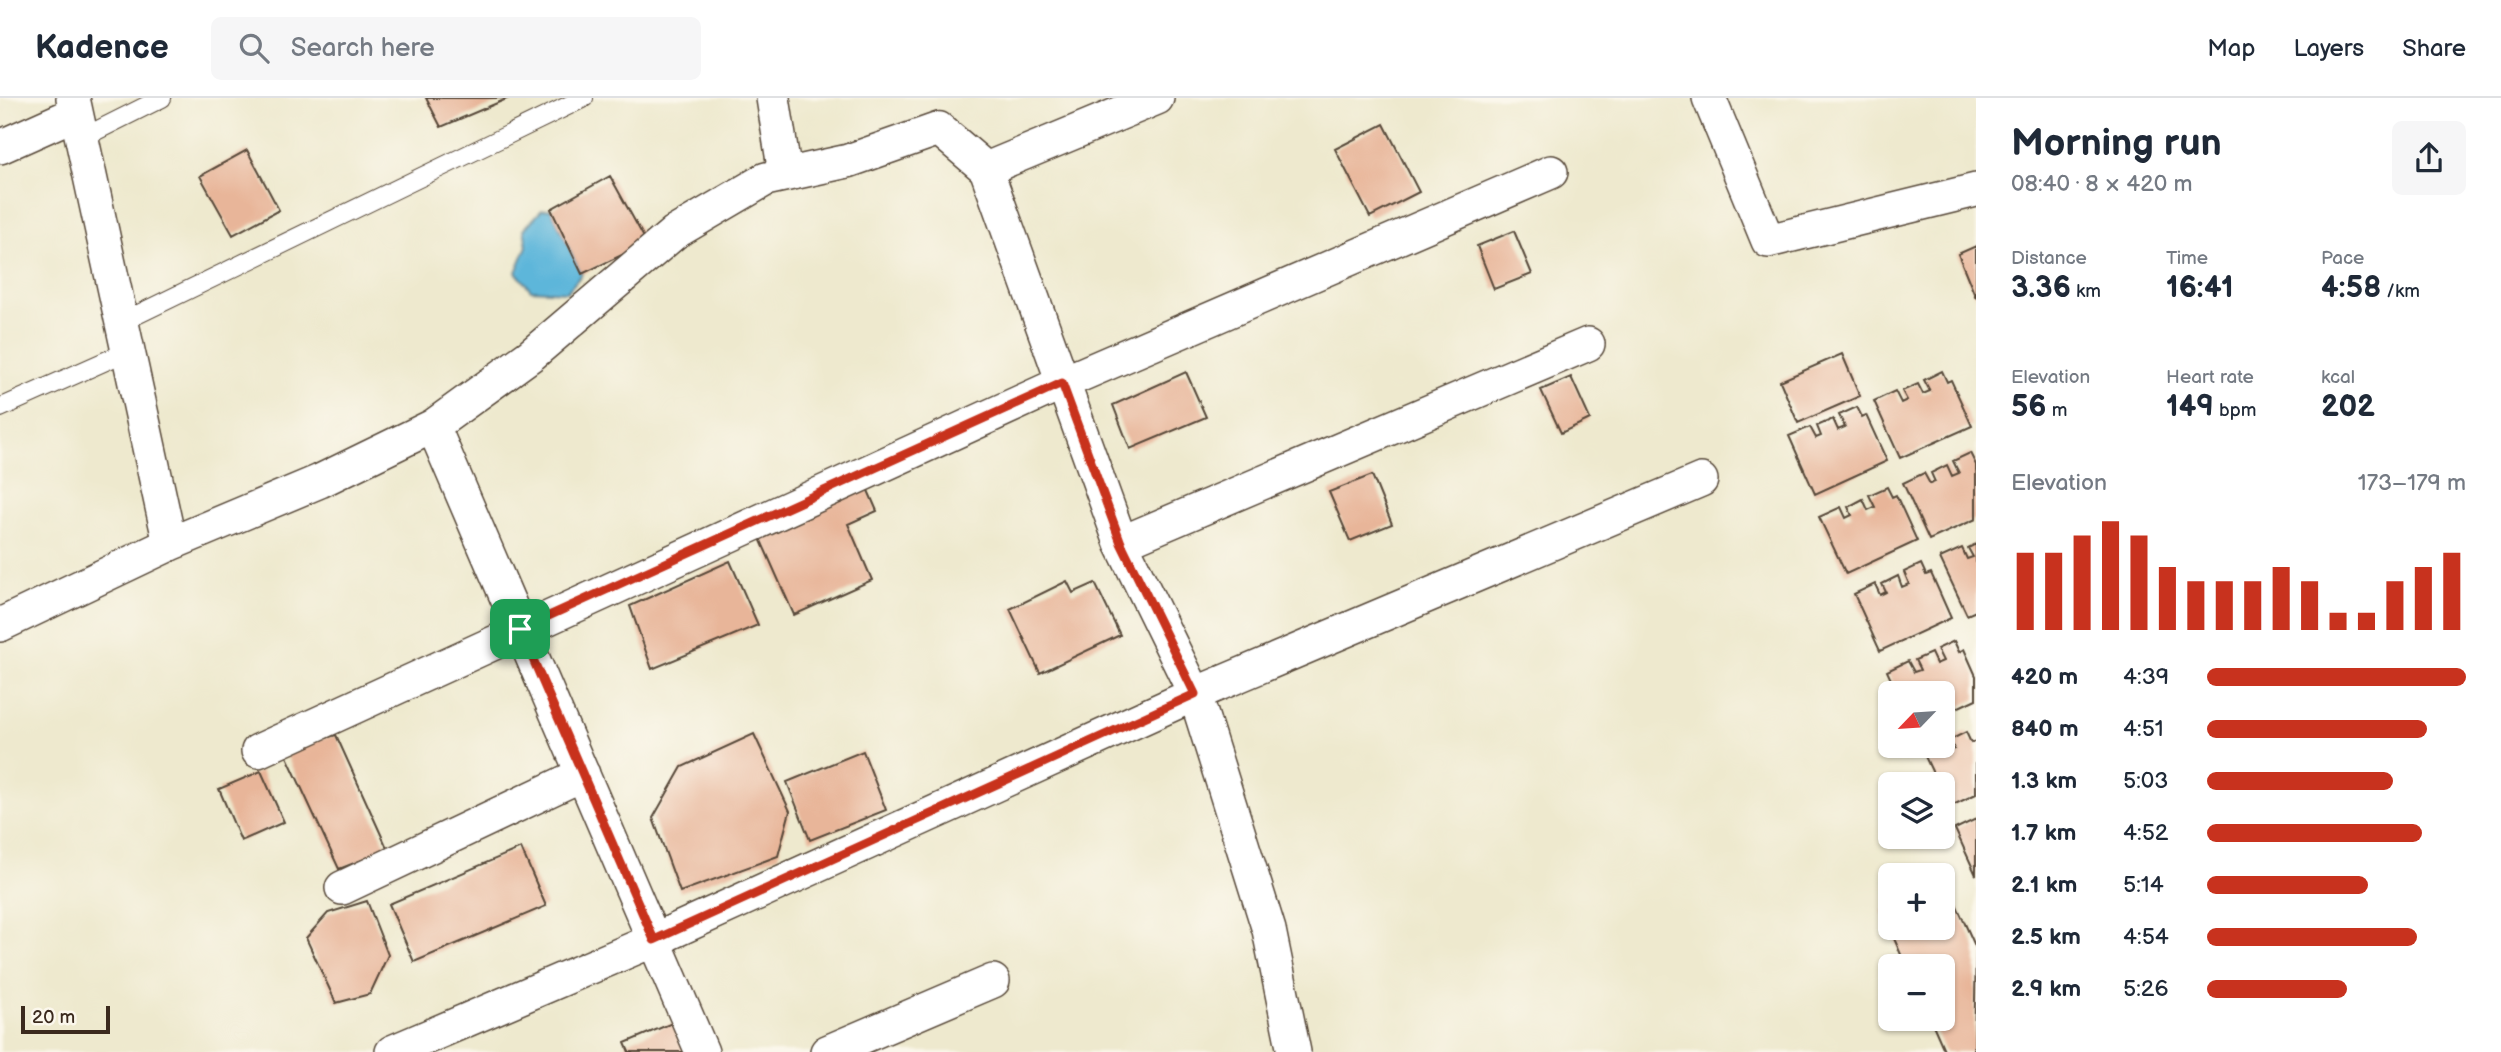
<!DOCTYPE html>
<html lang="en">
<head>
<meta charset="utf-8">
<style>
	:root { --surface:#fff; --page:#f6f6f7; --text:#1f2937; --muted:#747a83; --line:#e0e1e3; --accent:#c8321e }
	body { margin:0; font-family:"Balsamiq Sans",sans-serif; background:var(--page); color:var(--text); height:100vh; display:flex; flex-direction:column; font-size:26px; white-space:nowrap }
	* { box-sizing:border-box; margin:0 }
	p { font-size:23px; color:var(--muted) }
	.icon { flex:none; width:38px; height:38px; fill:none; stroke:currentColor; stroke-width:2; stroke-linecap:round; stroke-linejoin:round }
	.map { position:relative; flex:1; overflow:hidden }
	.drawer { display:flex; flex-direction:column; background:var(--surface); width:525px }
	.drawer>* { flex:none }
	.needle { width:46px; rotate:245deg }
	.controls { position:absolute; left:1878px; top:583px; display:grid; gap:14px }
	.controls a { display:grid; place-items:center; width:77px; height:77px; border-radius:10px; background:var(--surface); box-shadow:0 2px 5px #0004; font-size:35px }
	.scale { position:absolute; left:21px; bottom:18px; width:89px; box-sizing:border-box; padding-left:7px; border:4px solid #3b2a1e; border-top:0; font-size:19px; line-height:24px; white-space:nowrap; color:#3b2a1e; -webkit-text-stroke:5px #fbf7ec; paint-order:stroke }
	.pin { position:absolute; display:grid; place-items:center; width:60px; height:60px; color:#fff; margin:-30px; border-radius:14px; box-shadow:0 4px 10px #0006 }
	.round { display:grid; place-items:center; flex:none; width:74px; height:74px; border-radius:10px; background:var(--page) }
	.headline { display:flex; align-items:center; justify-content:space-between; height:119px; padding:0 35px }
	h1 { font-size:38px; font-weight:700; line-height:52px }
	.stats { display:grid; grid-template-columns:repeat(3,1fr); gap:10px; height:119px; padding:7px 35px }
	.stats div { display:grid; align-content:center }
	.stats b { font-size:30px; font-weight:700 }
	.stats small { font-size:19px; font-weight:400 }
	.stats p { font-size:19px }
	.chart { height:196px; padding:14px 35px }
	.chart p { display:flex; justify-content:space-between }
	.chart svg { width:100%; height:126px; margin-top:7px; stroke:var(--accent); stroke-width:6 }
	ul { padding:0 35px; list-style:none; font-size:23px }
	li { display:grid; grid-template-columns:112px 84px 1fr; align-items:center; height:52px }
	li i { height:18px; border-radius:9px; background:var(--accent) }
	header { display:flex; align-items:center; gap:42px; box-sizing:border-box; height:98px; padding:0 35px; background:var(--surface); border-bottom:2px solid var(--line) }
	header strong { font-size:33px }
	nav { display:flex; gap:38px; margin-inline-start:auto; font-size:24px }
	.search { width:490px; height:63px; background:var(--page); display:flex; align-items:center; gap:18px; box-sizing:border-box; padding:0 24px; border-radius:10px; color:var(--muted); font-size:26px }
	main { display:flex; flex:1; min-height:0 }
	.map>svg:first-child { display:block }
</style>
</head>
<body>
<header>
<strong>Kadence</strong>
<div class="search"><svg class="icon" aria-label="search" viewBox="0 0 24 24"><circle cx="10" cy="10" r="6"/><path d="M15 15l6 6"/></svg>Search here</div>
<nav><a>Map</a><a>Layers</a><a>Share</a></nav>
</header>
<main>
<div class="map">
<svg width="1976" height="954" viewBox="0 0 1976 954">
	<rect width="100%" height="100%" fill="#fbf7ec"/>
	<filter id="ink" filterUnits="userSpaceOnUse"><feTurbulence type="fractalNoise" baseFrequency=".0143" numOctaves="2"/><feDisplacementMap in="SourceGraphic" scale="14" xChannelSelector="R" yChannelSelector="G"/><feConvolveMatrix kernelMatrix="1 2 1 2 8 2 1 2 1" color-interpolation-filters="sRGB"/></filter>
	<filter id="wash" filterUnits="userSpaceOnUse"><feTurbulence type="fractalNoise" baseFrequency=".00686" numOctaves="4" result="noise"/><feDisplacementMap in="SourceGraphic" scale="28" xChannelSelector="R" yChannelSelector="G"/><feGaussianBlur stdDeviation="1.57" result="paint"/><feColorMatrix in="noise" values="0 0 0 0 0 0 0 0 0 0 0 0 0 0 0 0 0 1.4 0 .05"/><feComposite in="paint" operator="in"/></filter>
	<g filter="url(#wash)">
		<rect width="100%" height="100%" fill="#eee9ce"/>
		<!-- water -->
		<path fill="#5db6da" stroke="#4c707c" stroke-width="2" d="M551,111L582,176L567,194L531,192L516,174L527,148L524,131L542,112Z"/>
		<g id="blocks">
			<!-- building -->
			<path fill="#e8b599" d="M426,0H509L441,29Z
				M1384,26L1419,94L1370,119L1335,51Z
				M247,52L279,112L233,137L200,78Z
				M610,78L647,145L582,176L551,111Z
				M1514,133L1532,176L1494,191L1477,148Z
				M1976,148V200L1958,156Z
				M1842,256L1860,298L1798,325L1780,283Z
				M1942,273L1947,284L1951,282L1972,328L1900,360L1874,303L1895,293L1901,305L1907,302L1902,293L1918,286L1923,296L1930,293L1924,282Z
				M1186,274L1206,319L1130,351L1113,307Z
				M1571,279L1590,321L1561,335L1541,292Z
				M1857,309L1862,319L1866,317L1887,363L1815,396L1789,338L1810,329L1816,340L1821,338L1817,328L1833,321L1838,332L1845,329L1839,317Z
				M1970,355L1976,367V421L1929,442L1903,385L1924,375L1930,386L1935,384L1931,375L1947,367L1952,378L1959,375L1953,363Z
				M1372,377L1392,426L1350,443L1329,394Z
				M863,381L877,413L848,426L872,482L794,517L755,429Z
				M1887,389L1892,399L1896,397L1917,443L1846,476L1819,419L1841,409L1846,420L1852,417L1848,409L1863,401L1868,412L1875,409L1869,397Z
				M1976,446V513L1967,517L1940,460L1962,450L1967,461L1973,459L1968,450Z
				M730,463L758,527L652,571L630,508Z
				M1921,466L1926,477L1931,475L1951,520L1880,553L1854,496L1875,486L1880,497L1886,494L1882,486L1898,478L1902,489L1909,486L1904,474Z
				M1067,483L1073,495L1095,485L1120,537L1040,575L1010,511Z
				M1954,543L1959,554L1964,551L1976,578V601L1942,617V595H1897L1887,573L1908,563L1914,574L1920,572L1915,562L1931,555L1936,566L1943,563L1937,551Z
				M1966,634L1971,645L1976,643V696L1949,709L1942,696V686H1938L1922,652L1942,648V639L1949,653L1954,651L1950,642Z
				M754,636L790,713L778,758L680,794L653,720L682,669Z
				M336,637L388,752L339,771L284,652Z
				M863,653L886,712L810,742L787,684Z
				M261,673L284,724L241,743L219,691Z
				M1976,721V777L1955,731Z
				M521,750L546,808L414,864L389,806Z
				M1946,784L1976,850L1974,954H1945L1930,920H1942V868H1906L1882,813L1890,809V830H1942V786Z
				M367,803L388,857L370,896L336,905L306,840L328,815Z
				M672,925L685,954H629L625,945Z"/>
		</g>
	</g>
	<g filter="url(#ink)">
		<use href="#blocks" fill-opacity="0" stroke="#564738" stroke-width="2"/>
		<g fill="none" stroke-linecap="round" stroke-linejoin="round">
			<!-- lane casing -->
			<g stroke="#564738" stroke-width="20">
				<path id="lane" d="M82,40L162,0
					M122,224L584,0
					M0,310L128,253"/>
			</g>
			<!-- street casing -->
			<g stroke="#564738" stroke-width="36">
				<path id="street" d="M73,0L170,446
					M773,0L785,76
					M1709,0L1768,143L1976,92
					M0,49L76,15
					M986,71L1157,0
					M433,328L702,954
					M1121,445L1588,246
					M0,527L170,446L320,383L433,328L531,257L674,135L766,81L848,63L939,31L986,71L1121,445L1195,596L1269,832L1294,954
					M258,653L1062,285L1551,74
					M342,790L583,676
					M392,954L654,842L1195,596L1701,382
					M827,954L993,883"/>
			</g>
			<!-- lane -->
			<use href="#lane" stroke="#fff" stroke-width="18"/>
			<!-- street -->
			<use href="#street" stroke="#fff" stroke-width="33"/>
		</g>
	</g>
	<g fill="none" stroke-linecap="round" stroke-linejoin="round" filter="url(#ink)">
		<!-- route casing -->
		<g stroke="#fff" stroke-width="14">
			<path id="route" d="M1062,285L1121,445L1195,596L654,842L520,531Z"/>
		</g>
		<!-- route -->
		<use href="#route" stroke="#c8321e" stroke-width="9"/>
	</g>
</svg>
<div class="controls">
<a><svg class="needle" viewBox="-14 -14 28 28"><path d="M0-13l5 13h-10z" fill="#e53935"/><path d="M0 13l5-13h-10z" fill="#747a83"/></svg></a>
<a><svg class="icon" aria-label="layers" viewBox="0 0 24 24"><path d="M12 4l9 5-9 5-9-5zM3 14l9 5 9-5"/></svg></a>
<a>+</a>
<a>−</a>
</div>
<div class="scale">20 m</div>
<div class="pin" style="left:520px;top:531px;background:#1e9e55"><svg class="icon" aria-label="arrive" viewBox="0 0 24 24"><path d="M6 21V4h12l-3 4 3 4H6"/></svg></div>
</div>
<section class="drawer">
<div class="headline"><div><h1>Morning run</h1><p>08:40 · 8 × 420 m</p></div><a class="round"><svg class="icon" aria-label="share" viewBox="0 0 24 24"><path d="M12 15V3M7 8l5-5 5 5M5 13v7h14v-7"/></svg></a></div>
<div class="stats">
<div><p>Distance</p><b>3.36<small> km</small></b></div>
<div><p>Time</p><b>16:41</b></div>
<div><p>Pace</p><b>4:58<small> /km</small></b></div>
</div>
<div class="stats">
<div><p>Elevation</p><b>56<small> m</small></b></div>
<div><p>Heart rate</p><b>149<small> bpm</small></b></div>
<div><p>kcal</p><b>202</b></div>
</div>
<div class="chart"><p><span>Elevation</span>173–179 m</p>
<svg viewBox="0 0 160 44" preserveAspectRatio="none"><path d="M5 44V17M15 44V17M25 44V11M35 44V6M45 44V11M55 44V22M65 44V27M75 44V27M85 44V27M95 44V22M105 44V27M115 44V38M125 44V38M135 44V27M145 44V22M155 44V17"/></svg>
</div>
<ul>
<li><b>420 m</b>4:39<i style="width:100%"></i></li>
<li><b>840 m</b>4:51<i style="width:85%"></i></li>
<li><b>1.3 km</b>5:03<i style="width:72%"></i></li>
<li><b>1.7 km</b>4:52<i style="width:83%"></i></li>
<li><b>2.1 km</b>5:14<i style="width:62%"></i></li>
<li><b>2.5 km</b>4:54<i style="width:81%"></i></li>
<li><b>2.9 km</b>5:26<i style="width:54%"></i></li>
</ul>
</section>
</main>
</body>
</html>
